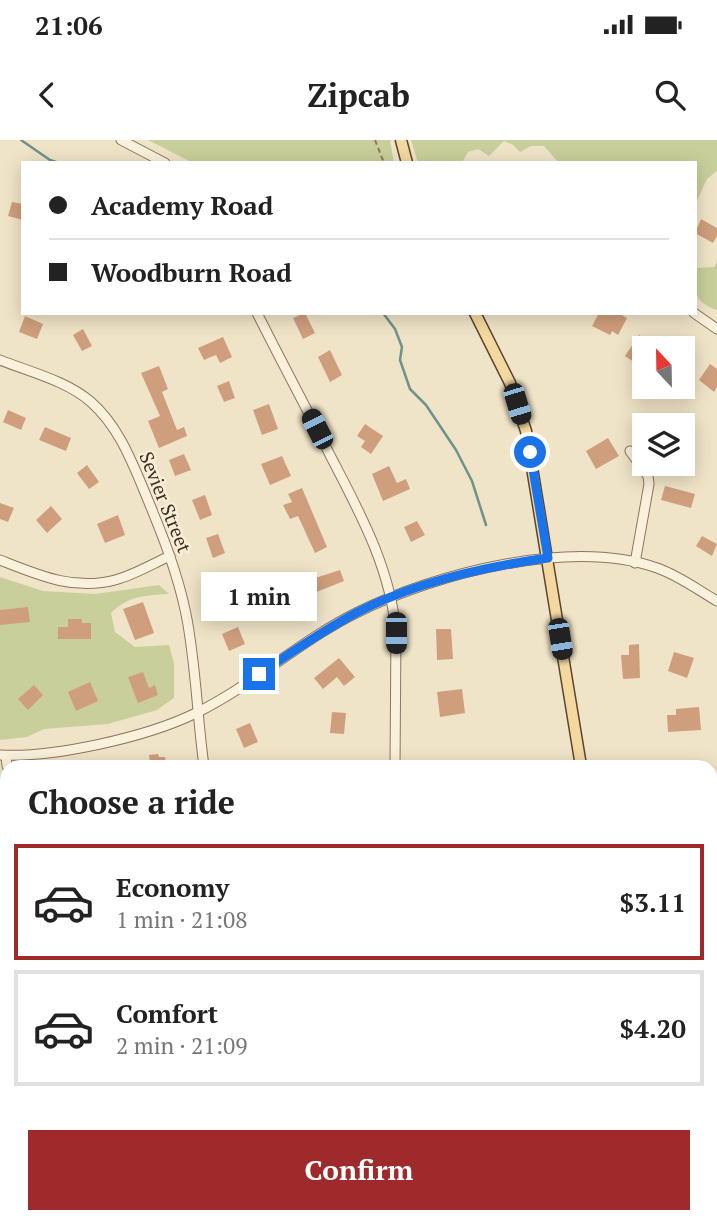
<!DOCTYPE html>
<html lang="en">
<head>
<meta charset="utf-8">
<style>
	:root { --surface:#fff; --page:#f6f6f6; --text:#222; --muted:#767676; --line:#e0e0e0; --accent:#9e2a2b }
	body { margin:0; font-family:"PT Serif",serif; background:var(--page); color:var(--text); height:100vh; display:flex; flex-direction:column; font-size:26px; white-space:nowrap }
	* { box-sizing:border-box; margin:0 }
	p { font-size:23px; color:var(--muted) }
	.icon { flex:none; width:38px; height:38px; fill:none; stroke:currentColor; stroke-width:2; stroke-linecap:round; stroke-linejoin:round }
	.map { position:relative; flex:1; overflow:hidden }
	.panel { position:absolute; left:0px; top:620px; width:718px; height:464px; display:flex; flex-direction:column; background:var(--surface); border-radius:21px 21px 0 0; box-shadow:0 4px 18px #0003 }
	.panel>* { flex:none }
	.guide { position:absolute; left:21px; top:21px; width:676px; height:154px; border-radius:0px; box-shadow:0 4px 18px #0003; display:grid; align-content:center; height:154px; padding:0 28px; background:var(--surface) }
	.needle { width:46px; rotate:338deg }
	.tools { position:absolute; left:632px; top:196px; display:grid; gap:14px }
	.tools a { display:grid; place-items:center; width:63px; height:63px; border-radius:0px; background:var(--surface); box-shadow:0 4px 18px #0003; font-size:35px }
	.end { position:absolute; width:32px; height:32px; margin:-16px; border:9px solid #1a73e8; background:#fff; box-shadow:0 0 0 4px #fff }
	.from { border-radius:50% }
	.bubble { position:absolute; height:49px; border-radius:0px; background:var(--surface); box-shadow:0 4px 18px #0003; font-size:23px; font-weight:700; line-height:49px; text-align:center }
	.car { position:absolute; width:21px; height:42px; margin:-21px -10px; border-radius:9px; box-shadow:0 0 5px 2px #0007; background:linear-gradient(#222 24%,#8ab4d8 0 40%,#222 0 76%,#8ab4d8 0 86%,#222 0) }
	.guide b { display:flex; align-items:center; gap:24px; height:66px; font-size:26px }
	.guide b+b { border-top:2px solid var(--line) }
	.guide i { width:18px; height:18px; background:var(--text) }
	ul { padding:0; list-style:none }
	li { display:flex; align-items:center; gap:21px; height:116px; margin:0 14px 10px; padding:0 14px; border:4px solid var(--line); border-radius:0px }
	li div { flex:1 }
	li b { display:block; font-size:26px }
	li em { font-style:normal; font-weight:700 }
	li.current { border-color:var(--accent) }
	li>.icon { width:63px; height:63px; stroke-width:1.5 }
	h2 { padding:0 28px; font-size:32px; line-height:84px }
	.primary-button { display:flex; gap:14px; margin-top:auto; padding:14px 28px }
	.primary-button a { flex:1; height:80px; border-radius:0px; background:var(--accent); color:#fff; font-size:28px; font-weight:700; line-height:80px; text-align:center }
	.status { display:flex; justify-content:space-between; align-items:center; height:49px; padding:0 35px; background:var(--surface); direction:ltr }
	.status svg { height:19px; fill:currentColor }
	header { display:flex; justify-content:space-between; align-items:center; height:91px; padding:0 28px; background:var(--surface); font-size:32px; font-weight:700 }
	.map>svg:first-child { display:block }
	.green { fill:#c9cf9b }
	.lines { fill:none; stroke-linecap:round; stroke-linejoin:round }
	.stream { stroke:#6f938a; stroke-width:2.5 }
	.building { fill:#cf9f7d }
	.minor-casing { stroke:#8d765c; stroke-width:11 }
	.major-casing { stroke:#5b4430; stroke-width:13 }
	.path { stroke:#8d765c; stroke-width:2; stroke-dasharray:5 3.5; stroke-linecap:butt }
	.minor { stroke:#faf1dc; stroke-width:9 }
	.major { stroke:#f3d9a0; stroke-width:10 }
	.route { stroke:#1a73e8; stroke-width:9 }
	.labels { text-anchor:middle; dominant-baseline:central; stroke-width:5; stroke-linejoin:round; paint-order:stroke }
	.street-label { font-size:19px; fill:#3d2e20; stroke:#f7eed8 }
</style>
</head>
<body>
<div class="status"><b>21:06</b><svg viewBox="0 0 49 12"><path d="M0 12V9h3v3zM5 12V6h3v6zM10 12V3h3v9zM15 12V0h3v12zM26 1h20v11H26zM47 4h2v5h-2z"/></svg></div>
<header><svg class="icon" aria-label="back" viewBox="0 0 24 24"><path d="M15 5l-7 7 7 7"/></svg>Zipcab<svg class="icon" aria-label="search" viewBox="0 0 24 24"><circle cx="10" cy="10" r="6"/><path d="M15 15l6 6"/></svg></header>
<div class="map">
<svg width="717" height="1083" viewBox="0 0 717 1083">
	<rect width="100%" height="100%" fill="#f0e4c8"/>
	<g class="green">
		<path d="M148 0H390L394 23H193Z"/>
		<path d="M411 0H717V31L707 39 695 65V23H559L544 6H531L520 12 513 5 504 1 489 16 478 9 468 12 462 23H418Z"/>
		<path d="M717 122V170C693 162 695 150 695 128L714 127Z"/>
		<path d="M0 437 43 451 95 454 159 445 169 454C146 455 128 456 111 473L115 492 135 507 169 505 174 523V558L157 570 108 584 44 589 27 597 0 600Z"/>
	</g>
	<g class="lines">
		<g class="stream">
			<path d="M21 0 50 20 59 23"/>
			<path d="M383 173 395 189 402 207 400 220 410 249 426 265 456 310 472 341 486 385"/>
		</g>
	</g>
	<g class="building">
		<path d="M12 62 23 64V80L8 76Z"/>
		<path d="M701 79 717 88V96L713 103 695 93Z"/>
		<path d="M305 173 315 193 303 199 293 178Z"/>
		<path d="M599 173H618L627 178 618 195 612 191 610 195 592 186Z"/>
		<path d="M25 176 43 184 37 199 19 192Z"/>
		<path d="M83 189 92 206 82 211 73 195Z"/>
		<path d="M639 195 659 208H644V219L640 226 625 216Z"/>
		<path d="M223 197 232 217 220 223 216 215 204 220 198 208Z"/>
		<path d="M330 210 342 235 330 242 318 217Z"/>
		<path d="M710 224 717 229V247L714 252 699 240Z"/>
		<path d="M159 226 168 249 162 252 177 290 184 287 187 296 159 308 148 281 160 276 141 233Z"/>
		<path d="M229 241 235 258 224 262 217 246Z"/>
		<path d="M269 264 278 289 262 295 253 270Z"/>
		<path d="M8 270 26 278 21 290 3 282Z"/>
		<path d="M365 284 383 296 371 314 361 307 365 301 357 296Z"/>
		<path d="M45 287 71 298 66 311 39 300Z"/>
		<path d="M608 298 619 316 596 329 586 311Z"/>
		<path d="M184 314 191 330 175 336 169 320Z"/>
		<path d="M282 316 291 336 270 345 261 324Z"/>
		<path d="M87 325 99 342 89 349 77 333Z"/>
		<path d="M389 326 397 343 406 339 410 349 383 361 372 334Z"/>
		<path d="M665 346 695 354 691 368 661 360Z"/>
		<path d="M302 348 327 407 315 413 298 376 290 379 283 365 292 362 288 354Z"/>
		<path d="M205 355 212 375 200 380 192 360Z"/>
		<path d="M0 363 14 368 8 382 0 379Z"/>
		<path d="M51 366 62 379 47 393 36 380Z"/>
		<path d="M118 375 125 395 105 403 97 384Z"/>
		<path d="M417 381 425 395 411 402 404 387Z"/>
		<path d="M218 394 225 413 213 418 206 398Z"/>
		<path d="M702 396 717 404 712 416 696 406Z"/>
		<path d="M340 430 344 441 314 453 309 440Z"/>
		<path d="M228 434 238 459 224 465 214 440Z"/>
		<path d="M143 462 154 493 135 500 123 469Z"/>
		<path d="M28 467 30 482 0 485V470Z"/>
		<path d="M68 479H82V483H91V499H58V487H68Z"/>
		<path d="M238 487 245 504 229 511 222 494Z"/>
		<path d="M436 489H451L453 519 437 520Z"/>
		<path d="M639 504 640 538 623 539 621 515H629V505Z"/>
		<path d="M674 512 694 518 687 538 668 531Z"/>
		<path d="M339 518 355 537 344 546 337 537 323 549 314 538Z"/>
		<path d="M143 532 149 548 155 545 158 555 138 563 128 537Z"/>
		<path d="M90 542 98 561 76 571 68 552Z"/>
		<path d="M34 545 43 555 28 570 18 559Z"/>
		<path d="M462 549 465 573 440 577 437 552Z"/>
		<path d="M699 567 701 590 668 592 667 575H676V569Z"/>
		<path d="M332 572 346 573 344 594 330 593Z"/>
		<path d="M250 583 258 602 244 608 236 589Z"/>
		<path d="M158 614 159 617H165L166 626H150L149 615Z"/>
	</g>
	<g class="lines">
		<defs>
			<g id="minor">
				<path d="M121 0 165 23"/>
				<path d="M257 173C281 221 307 269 331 317 360 373 391 429 396 493L395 626"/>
				<path d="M694 173 717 189"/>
				<path d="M0 220C30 232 67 241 91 262 117 285 130 317 143 348 160 389 177 430 186 474 196 524 197 576 204 626"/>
				<path d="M630 311 648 336 649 344 635 423"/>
				<path d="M0 420C38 435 74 451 115 440 134 435 152 424 170 416"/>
				<path d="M0 615C54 618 147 597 196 573 253 545 301 500 358 472 436 433 572 398 657 428 678 435 698 450 717 461"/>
				<path d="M6 616 7 626"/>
				<path d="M710 1069H717"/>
				<path d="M387 1076 388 1083"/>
				<path d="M531 1076 533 1083"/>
				<path d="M0 1079 162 1076"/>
			</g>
			<g id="major">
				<path d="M401 0 407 23"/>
				<path d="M475 173 510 243 526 291 581 626"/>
				<path d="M710 1015 717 1033"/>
			</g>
		</defs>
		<use href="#minor" class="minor-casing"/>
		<use href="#major" class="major-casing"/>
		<path class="path" d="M375 0 384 23"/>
		<use href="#minor" class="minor"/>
		<use href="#major" class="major"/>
	</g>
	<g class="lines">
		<path class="route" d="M259 534C291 513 322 491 356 473 415 442 482 427 548 418L530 312"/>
	</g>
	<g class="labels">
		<g class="street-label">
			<text transform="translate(166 362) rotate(68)">Sevier Street</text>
		</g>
	</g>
</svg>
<div class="tools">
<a><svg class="needle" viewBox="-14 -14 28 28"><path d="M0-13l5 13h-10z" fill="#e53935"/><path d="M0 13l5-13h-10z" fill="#767676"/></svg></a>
<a><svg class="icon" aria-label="layers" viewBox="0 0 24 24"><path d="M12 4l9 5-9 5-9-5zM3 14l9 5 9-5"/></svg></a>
</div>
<i class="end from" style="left:530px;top:312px"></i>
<i class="end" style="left:259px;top:534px"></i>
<div class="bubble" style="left:201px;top:432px;width:116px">1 min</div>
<i class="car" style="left:517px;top:264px;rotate:163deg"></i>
<i class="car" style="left:317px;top:289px;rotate:333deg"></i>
<i class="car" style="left:396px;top:493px;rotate:180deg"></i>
<i class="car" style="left:560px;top:499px;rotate:171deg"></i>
<div class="guide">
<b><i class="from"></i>Academy Road</b>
<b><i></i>Woodburn Road</b>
</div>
<section class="panel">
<h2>Choose a ride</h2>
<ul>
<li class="current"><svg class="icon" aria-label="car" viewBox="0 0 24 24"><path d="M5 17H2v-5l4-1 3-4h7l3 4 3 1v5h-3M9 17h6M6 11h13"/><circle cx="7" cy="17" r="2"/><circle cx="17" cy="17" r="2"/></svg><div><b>Economy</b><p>1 min · 21:08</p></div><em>$3.11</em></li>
<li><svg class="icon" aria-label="car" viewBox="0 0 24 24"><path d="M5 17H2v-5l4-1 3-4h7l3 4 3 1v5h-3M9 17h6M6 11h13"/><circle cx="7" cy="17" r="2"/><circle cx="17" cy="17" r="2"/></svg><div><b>Comfort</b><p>2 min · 21:09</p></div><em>$4.20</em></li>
</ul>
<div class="primary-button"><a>Confirm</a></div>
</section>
</div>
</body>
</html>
